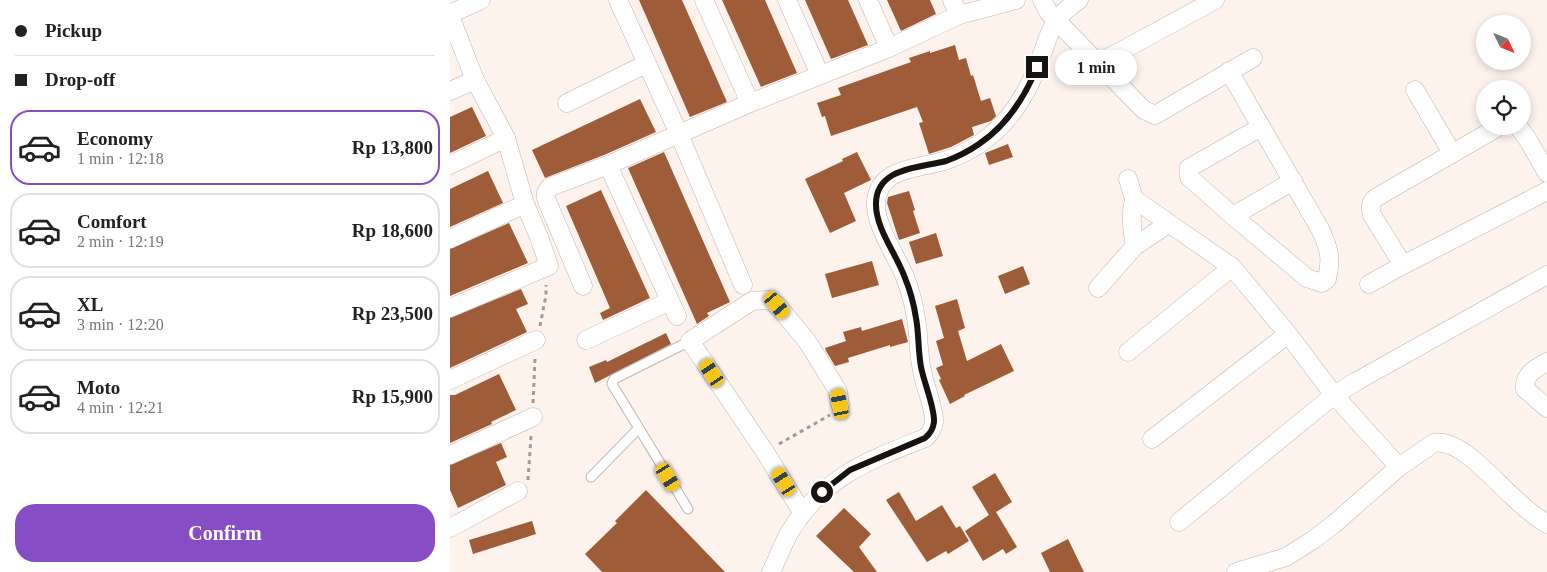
<!DOCTYPE html>
<html lang="en">
<head>
<meta charset="utf-8">
<style>
	:root { --surface:#fff; --page:#f2f2f2; --text:#222; --muted:#767676; --line:#e0e0e0; --accent:#864dc4 }
	body { margin:0; font-family:Georgia,serif; background:var(--page); color:var(--text); height:100vh; display:flex; flex-direction:column; font-size:19px; white-space:nowrap }
	* { box-sizing:border-box; margin:0 }
	p { font-size:16px; color:var(--muted) }
	.icon { flex:none; width:28px; height:28px; fill:none; stroke:currentColor; stroke-width:2; stroke-linecap:round; stroke-linejoin:round }
	.map { position:relative; flex:1; overflow:hidden }
	.panel { display:flex; flex-direction:column; background:var(--surface); width:450px }
	.panel>* { flex:none }
	.guide { display:grid; align-content:center; height:110px; padding:0 15px; background:var(--surface) }
	.needle { width:32px; rotate:133deg }
	.controls { position:absolute; left:1026px; top:15px; display:grid; gap:10px }
	.controls a { display:grid; place-items:center; width:55px; height:55px; border-radius:50%; background:var(--surface); box-shadow:0 2px 8px #0003; font-size:25px }
	.end { position:absolute; width:22px; height:22px; margin:-11px; border:6px solid #161311; background:#fff; box-shadow:0 0 0 2px #fff }
	.from { border-radius:50% }
	.bubble { position:absolute; height:35px; border-radius:18px; background:var(--surface); box-shadow:0 2px 8px #0003; font-size:16px; font-weight:600; line-height:35px; text-align:center }
	.car { position:absolute; width:15px; height:30px; margin:-15px -8px; border-radius:6px; box-shadow:0 0 4px 1px #0007; background:linear-gradient(#f5c518 24%,#345 0 40%,#f5c518 0 76%,#345 0 86%,#f5c518 0) }
	.guide b { display:flex; align-items:center; gap:18px; height:48px; font-size:19px }
	.guide b+b { border-top:1px solid var(--line) }
	.guide i { width:12px; height:12px; background:var(--text) }
	ul { padding:0; list-style:none }
	li { display:flex; align-items:center; gap:15px; height:75px; margin:0 10px 8px; padding:0 5px; border:2px solid var(--line); border-radius:20px }
	li div { flex:1 }
	li b { display:block; font-size:19px }
	li em { font-style:normal; font-weight:600 }
	li.selected { border-color:var(--accent) }
	li>.icon { width:45px; height:45px; stroke-width:1.5 }
	.button { display:flex; gap:10px; margin-top:auto; padding:10px 15px }
	.button a { flex:1; height:58px; border-radius:20px; background:var(--accent); color:#fff; font-size:20px; font-weight:600; line-height:58px; text-align:center }
	main { display:flex; flex:1; min-height:0 }
	.map>svg:first-child { display:block }
	.building { fill:#9e5c38 }
	.lines { fill:none; stroke-linecap:round; stroke-linejoin:round }
	.service-casing { stroke:#bfb5b0; stroke-width:11 }
	.minor-casing { stroke:#bfb5b0; stroke-width:19 }
	.path { stroke:#a29a96; stroke-width:3; stroke-dasharray:4 4; stroke-linecap:butt }
	.service { stroke:#fff; stroke-width:9 }
	.minor { stroke:#fff; stroke-width:18 }
	.route { stroke:#161311; stroke-width:6 }
</style>
</head>
<body>
<main>
<section class="panel">
<div class="guide">
<b><i class="from"></i>Pickup</b>
<b><i></i>Drop-off</b>
</div>
<ul>
<li class="selected"><svg class="icon" aria-label="car" viewBox="0 0 24 24"><path d="M5 17H2v-5l4-1 3-4h7l3 4 3 1v5h-3M9 17h6M6 11h13"/><circle cx="7" cy="17" r="2"/><circle cx="17" cy="17" r="2"/></svg><div><b>Economy</b><p>1 min · 12:18</p></div><em>Rp 13,800</em></li>
<li><svg class="icon" aria-label="car" viewBox="0 0 24 24"><path d="M5 17H2v-5l4-1 3-4h7l3 4 3 1v5h-3M9 17h6M6 11h13"/><circle cx="7" cy="17" r="2"/><circle cx="17" cy="17" r="2"/></svg><div><b>Comfort</b><p>2 min · 12:19</p></div><em>Rp 18,600</em></li>
<li><svg class="icon" aria-label="car" viewBox="0 0 24 24"><path d="M5 17H2v-5l4-1 3-4h7l3 4 3 1v5h-3M9 17h6M6 11h13"/><circle cx="7" cy="17" r="2"/><circle cx="17" cy="17" r="2"/></svg><div><b>XL</b><p>3 min · 12:20</p></div><em>Rp 23,500</em></li>
<li><svg class="icon" aria-label="car" viewBox="0 0 24 24"><path d="M5 17H2v-5l4-1 3-4h7l3 4 3 1v5h-3M9 17h6M6 11h13"/><circle cx="7" cy="17" r="2"/><circle cx="17" cy="17" r="2"/></svg><div><b>Moto</b><p>4 min · 12:21</p></div><em>Rp 15,900</em></li>
</ul>
<div class="button"><a>Confirm</a></div>
</section>
<div class="map">
<svg width="1097" height="572" viewBox="0 0 1097 572">
	<rect width="100%" height="100%" fill="#fdf2ec"/>
	<g class="building">
		<path d="M189 0H232L277 102 240 117Z"/>
		<path d="M272 0H315L347 73 311 87Z"/>
		<path d="M355 0H398L418 45 381 59Z"/>
		<path d="M437 0H480L486 14 451 31Z"/>
		<path d="M505 45 509 60 516 58 521 76 523 75 531 101 540 98 546 116 541 121 522 127 524 135 501 147 479 154 469 123 473 122 467 107 381 136 375 116 372 117 367 103 391 95 388 88 461 62 459 58 480 51V53Z"/>
		<path d="M190 99 206 132 154 155 95 178 82 150Z"/>
		<path d="M22 107 36 136 0 153V117Z"/>
		<path d="M558 144 563 157 539 165 535 153Z"/>
		<path d="M214 152 280 302 257 313 259 316 247 324 178 168Z"/>
		<path d="M407 152 421 180 394 193 406 221 380 233 355 179 393 161 392 159Z"/>
		<path d="M38 171 53 203 0 227V189Z"/>
		<path d="M151 190 200 298 153 320 150 313 160 308 116 206Z"/>
		<path d="M459 191 465 210 463 211 470 233 449 240 437 203 438 197Z"/>
		<path d="M59 223 78 263 0 296V249Z"/>
		<path d="M486 233 493 256 466 264 459 242Z"/>
		<path d="M422 261 429 285 382 298 375 274Z"/>
		<path d="M573 266 580 284 555 294 548 276Z"/>
		<path d="M71 289 78 304 66 309 77 332 0 368V318Z"/>
		<path d="M507 299 515 328 508 331 517 361 551 344 564 371 514 395 515 396 500 404 489 380 491 379 486 368 493 365 486 341 494 338 485 306Z"/>
		<path d="M452 319 458 342 440 347V345L398 358 399 362 385 366 376 351 375 348 396 341 393 332 411 327 412 331Z"/>
		<path d="M216 333 221 344 145 383 139 367 156 360 157 362Z"/>
		<path d="M49 374 66 410 41 422 42 424 0 443V395H5Z"/>
		<path d="M51 443 57 457 46 462 56 485 8 508 0 490V465Z"/>
		<path d="M545 473 562 502 546 512 567 547 556 554 553 549 533 561 515 531 539 515 522 487Z"/>
		<path d="M196 490 275 572H152L135 554 167 523 165 521Z"/>
		<path d="M449 492 466 521 492 505 506 528 510 526 519 541 498 554 496 551 477 562 436 500Z"/>
		<path d="M394 508 421 534 409 547 427 572H404L366 536Z"/>
		<path d="M82 521 86 534 23 554 19 540Z"/>
		<path d="M618 539 634 572H600L591 553Z"/>
	</g>
	<g class="lines">
		<defs>
			<g id="service">
				<path d="M141 477 188 429"/>
				<path d="M238 509 162 384 164 379 240 341"/>
			</g>
			<g id="minor">
				<path d="M168 0 229 134 293 285"/>
				<path d="M254 0 300 103"/>
				<path d="M337 0 370 75"/>
				<path d="M418 0 439 48"/>
				<path d="M502 0 509 15 566 0"/>
				<path d="M592 0 599 13 694 110 705 115 803 58"/>
				<path d="M0 14 31 0"/>
				<path d="M0 16 25 80 56 138 75 204 89 237 99 266 0 308"/>
				<path d="M649 63 765 0"/>
				<path d="M779 71 870 229C879 248 882 258 877 279L872 283 857 278 783 216"/>
				<path d="M965 90 1002 153"/>
				<path d="M0 91 25 80"/>
				<path d="M117 103 196 64"/>
				<path d="M1050 126 927 197C920 202 920 207 922 215L953 265 1097 191"/>
				<path d="M1068 126 1078 140 1097 173"/>
				<path d="M811 127 739 168V177L783 216 843 181"/>
				<path d="M0 165 56 138"/>
				<path d="M158 165 227 316"/>
				<path d="M678 179 684 199 782 267 838 334 884 395 729 522"/>
				<path d="M684 199C680 215 682 230 685 246"/>
				<path d="M0 239 75 204"/>
				<path d="M919 284 953 265"/>
				<path d="M133 286 97 201C95 195 95 192 100 187L158 165 300 103 439 48 509 15"/>
				<path d="M648 288 685 246 718 224"/>
				<path d="M136 340 220 301"/>
				<path d="M678 352 782 267"/>
				<path d="M1097 362C1086 368 1073 375 1075 389L1097 408"/>
				<path d="M0 380 86 340"/>
				<path d="M702 439 838 334"/>
				<path d="M0 455 83 417"/>
				<path d="M949 467 884 395 907 381 1097 275"/>
				<path d="M352 512 315 452 240 341 302 301 318 300 327 305 357 341 388 391 390 404"/>
				<path d="M0 528 68 491"/>
				<path d="M321 572C328 558 333 543 341 530 374 476 420 460 475 438 481 433 483 429 484 422 485 409 474 385 472 370 468 353 469 335 466 318 464 305 460 290 455 277 447 257 425 225 426 204 427 166 471 169 497 160 511 155 525 148 536 139 557 123 571 103 582 79 599 45 594 23 629 0"/>
				<path d="M786 572 836 557 863 540 884 524 949 467 984 443C1009 438 1043 479 1061 495 1072 506 1084 516 1097 524"/>
			</g>
		</defs>
		<use href="#service" class="service-casing"/>
		<use href="#minor" class="minor-casing"/>
		<g class="path">
			<path d="M90 326 96 295V285"/>
			<path d="M83 403 85 359"/>
			<path d="M329 444 380 415"/>
			<path d="M78 480 81 436"/>
		</g>
		<use href="#service" class="service"/>
		<use href="#minor" class="minor"/>
	</g>
	<g class="lines">
		<path class="route" d="M372 492 400 470 475 438C481 433 483 429 484 422 485 408 474 383 471 367 468 351 469 334 466 318 464 305 460 290 455 278 447 255 426 229 426 205 425 167 470 168 496 161 507 157 519 151 529 144 557 125 575 97 587 67"/>
	</g>
</svg>
<div class="controls">
<a><svg class="needle" viewBox="-14 -14 28 28"><path d="M0-13l5 13h-10z" fill="#e53935"/><path d="M0 13l5-13h-10z" fill="#767676"/></svg></a>
<a><svg class="icon" aria-label="locate" viewBox="0 0 24 24"><circle cx="12" cy="12" r="6"/><path d="M12 2v4M12 18v4M2 12h4M18 12h4"/></svg></a>
</div>
<i class="end from" style="left:372px;top:492px"></i>
<i class="end" style="left:587px;top:67px"></i>
<div class="bubble" style="left:605px;top:50px;width:82px">1 min</div>
<i class="car" style="left:327px;top:305px;rotate:140deg"></i>
<i class="car" style="left:262px;top:373px;rotate:326deg"></i>
<i class="car" style="left:390px;top:404px;rotate:349deg"></i>
<i class="car" style="left:218px;top:477px;rotate:148deg"></i>
<i class="car" style="left:334px;top:482px;rotate:328deg"></i>
</div>
</main>
</body>
</html>
